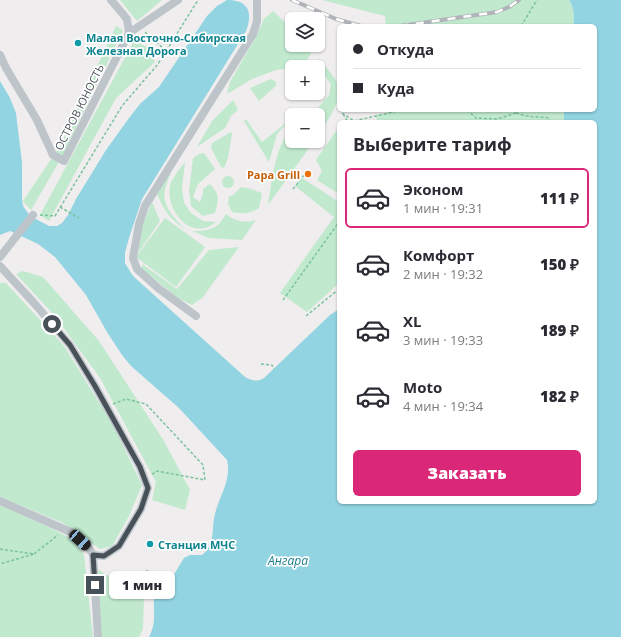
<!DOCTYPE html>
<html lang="ru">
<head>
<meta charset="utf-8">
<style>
	:root { --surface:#fff; --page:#f7f7f7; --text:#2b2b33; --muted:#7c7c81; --line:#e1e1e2; --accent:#db2777 }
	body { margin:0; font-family:"Open Sans",sans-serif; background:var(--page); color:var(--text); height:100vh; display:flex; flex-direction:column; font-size:15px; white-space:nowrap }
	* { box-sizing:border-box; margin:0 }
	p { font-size:13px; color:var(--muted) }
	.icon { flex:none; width:22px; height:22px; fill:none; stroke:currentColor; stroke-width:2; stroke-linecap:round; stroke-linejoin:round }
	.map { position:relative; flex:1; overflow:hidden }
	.drawer { position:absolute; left:337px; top:120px; width:260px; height:384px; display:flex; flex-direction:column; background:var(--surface); border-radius:6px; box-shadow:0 1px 3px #0004 }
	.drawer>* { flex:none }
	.top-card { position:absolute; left:337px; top:24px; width:260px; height:88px; border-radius:6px; box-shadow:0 1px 3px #0004; display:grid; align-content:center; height:88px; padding:0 16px; background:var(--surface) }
	.fabs { position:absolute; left:285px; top:12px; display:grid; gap:8px }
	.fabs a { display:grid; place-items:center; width:40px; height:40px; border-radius:6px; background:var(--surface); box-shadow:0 1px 3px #0004; font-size:20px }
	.end { position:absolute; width:18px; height:18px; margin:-9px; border:5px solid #485158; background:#fff; box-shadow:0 0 0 2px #fff }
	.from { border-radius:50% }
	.bubble { position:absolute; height:28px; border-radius:6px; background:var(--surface); box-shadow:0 1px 3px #0004; font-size:13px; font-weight:800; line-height:28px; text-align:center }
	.car { position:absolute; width:12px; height:24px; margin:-12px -6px; border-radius:5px; box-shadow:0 0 3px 1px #0007; background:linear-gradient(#222 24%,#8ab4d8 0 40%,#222 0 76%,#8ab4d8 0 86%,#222 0) }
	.top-card b { display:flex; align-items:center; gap:14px; height:38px; font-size:15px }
	.top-card b+b { border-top:1px solid var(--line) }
	.top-card i { width:10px; height:10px; background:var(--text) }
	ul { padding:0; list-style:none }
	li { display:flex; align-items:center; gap:12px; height:60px; margin:0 8px 6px; padding:0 8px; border:2px solid transparent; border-radius:6px }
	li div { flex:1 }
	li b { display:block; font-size:15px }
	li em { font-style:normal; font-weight:800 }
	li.active { border-color:var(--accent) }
	li>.icon { width:36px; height:36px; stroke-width:1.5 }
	h2 { padding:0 16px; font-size:18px; line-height:48px }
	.button { display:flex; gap:8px; margin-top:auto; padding:8px 16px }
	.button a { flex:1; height:46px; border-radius:6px; background:var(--accent); color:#fff; font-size:16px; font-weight:800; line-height:46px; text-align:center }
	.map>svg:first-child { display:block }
	.green { fill:#c0e9ce }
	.water { fill:#92d4e1 }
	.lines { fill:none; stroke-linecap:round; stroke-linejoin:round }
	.path { stroke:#7cc39d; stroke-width:1.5; stroke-dasharray:3 2; stroke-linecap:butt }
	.minor { stroke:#bdc5cb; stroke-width:8 }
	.rail-casing { stroke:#b0b3b7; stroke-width:4 }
	.rail { stroke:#fff; stroke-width:2.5; stroke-dasharray:8; stroke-linecap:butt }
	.route { stroke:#485158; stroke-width:5 }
	.culture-dot { fill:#0f9aa8; stroke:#fff; stroke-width:1.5 }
	.food-dot { fill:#e8710a; stroke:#fff; stroke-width:1.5 }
	.labels { text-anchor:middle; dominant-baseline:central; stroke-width:3.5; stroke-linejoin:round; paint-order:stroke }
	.culture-label { font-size:11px; font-weight:bold; fill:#0d838f; stroke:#fff; text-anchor:start }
	.street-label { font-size:11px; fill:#485158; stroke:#fff }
	.food-label { font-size:11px; font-weight:bold; fill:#c56008; stroke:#fff; text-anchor:end }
	.water-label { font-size:12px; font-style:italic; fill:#1b7d90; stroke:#fff }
</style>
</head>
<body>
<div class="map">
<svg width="621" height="637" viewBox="0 0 621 637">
	<rect width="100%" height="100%" fill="#f0edee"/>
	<g class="green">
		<path d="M120 0H162L137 21Z"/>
		<path d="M322 0H569C574 8 575 16 573 26H386L385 16Z"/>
		<path d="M273 11 292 29V45H307L311 54 304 64 299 67 276 70 252 79 227 94 230 82 254 40 264 19Z"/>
		<path d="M116 26 123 30 63 155 31 210 23 201 60 146Z"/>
		<path d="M134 41 147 47 155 62 116 98 49 221 40 215Z"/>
		<path d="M320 59C325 67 334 76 338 84 344 98 326 124 318 135V115H312L329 95 331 85 316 61Z"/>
		<path d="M271 79 276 82V86L259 101 250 88Z"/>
		<path d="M233 100 238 110 231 116 225 128 197 147 212 121Z"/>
		<path d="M401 110H564V122H377L376 115Z"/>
		<path d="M246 119 262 142 291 119 277 134 269 162 244 121Z"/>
		<path d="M339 127V194L317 180 322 171 316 160Z"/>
		<path d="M292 128V141H314L268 205C272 182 275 145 292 128Z"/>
		<path d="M231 132 232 134 228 158 224 168 221 167 211 148 212 143Z"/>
		<path d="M204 153 215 169 198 184 193 197 200 202 203 194V189L210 184C220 195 219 199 215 213L203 216 191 206 189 191 193 158 199 154Z"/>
		<path d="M185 162 182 188 184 203 191 213 203 221 216 222C213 224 209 227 205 228 183 233 166 205 170 186 172 178 180 168 185 162Z"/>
		<path d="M174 165C171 173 167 181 165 189 161 206 176 220 186 230 170 219 165 212 157 194Z"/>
		<circle cx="228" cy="182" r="6"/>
		<path d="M302 178 339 202V281L338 284 307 312 280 293 334 217 295 186Z"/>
		<path d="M241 187 248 188 262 193 259 208C250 214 243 214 232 212L228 204 229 196 233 195Z"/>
		<path d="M152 202 160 221 138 253 142 226Z"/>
		<path d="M226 214C236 222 245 223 256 220L242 240 209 238 192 231C209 231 217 230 226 214Z"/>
		<path d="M165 218 205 247 176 287 136 257Z"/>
		<path d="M239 247 203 297 192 305 178 298 142 269V264L177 289 209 250Z"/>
		<path d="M23 271 43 277 99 341 164 441 190 490 185 510 152 500 156 482 100 378 55 316 16 274Z"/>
		<path d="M0 283H6L64 346 114 427 142 485 129 516 112 546 100 549 63 523 0 497Z"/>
		<path d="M0 505 49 527 74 540 84 555 93 637H0Z"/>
		<path d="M97 569 144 597 143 629 139 637H100Z"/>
	</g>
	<path class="water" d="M227 0C249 0 253 13 246 31L142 199 129 238 125 253V263L133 276 245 377C252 381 257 382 264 378L330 315 339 309V502H595V122H564V110H595V26H573C575 16 574 8 569 0H621V637H149C157 622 153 610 154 594L170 581 184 558 190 555H202C216 544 211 529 215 514 219 496 232 480 227 460L179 408 131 366 122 355 107 332 86 295 55 257 38 244 19 235 10 231 0 235V81L10 98 16 113 22 163V198L23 206 30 216 49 226H57L62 223 68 215 76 199 106 150 129 118 140 104 159 87 207 16 217 6Z"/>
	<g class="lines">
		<g class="path">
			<path d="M521 26 537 0"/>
			<path d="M145 32 166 51"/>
			<path d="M448 110H454"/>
			<path d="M467 110 476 118 497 119 516 113"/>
			<path d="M512 110C522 118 536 116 549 118L550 122"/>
			<path d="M342 113 354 121 402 110"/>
			<path d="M343 114 348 122"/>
			<path d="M293 189 305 174"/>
			<path d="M60 207 79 218"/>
			<path d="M40 215 55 216 122 106 158 64 198 0"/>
			<path d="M283 300 339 222"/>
			<path d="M306 316 339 289"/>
			<path d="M261 364 272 365 274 369"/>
			<path d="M113 404 126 399 146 404 203 465 205 480 157 471 151 475"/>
			<path d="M0 549 34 554 0 564"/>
			<path d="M34 554 58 535"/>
			<path d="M147 570 150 584"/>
		</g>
		<g class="minor">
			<path d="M129 33 178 0"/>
			<path d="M0 55 6 68 37 120 53 155 64 161 129 33 127 19 111 0"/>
			<path d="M0 257 33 215"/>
			<path d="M0 266 34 303 70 345 95 386 140 467 148 488 141 509 119 546 104 556 93 555"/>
			<path d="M196 316 158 288 137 269 133 258 139 224 145 206 253 34 257 21V0"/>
			<path d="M0 501 73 533 89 548 93 555 98 637"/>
		</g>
		<defs>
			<g id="rail">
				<path d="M292 0 336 19 361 26"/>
				<path d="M400 26 497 12 509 7 519 0"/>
			</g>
		</defs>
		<use href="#rail" class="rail-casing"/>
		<use href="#rail" class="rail"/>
	</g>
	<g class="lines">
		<path class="route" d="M52 324 70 345 95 386 140 467 148 488 141 509 119 546 104 556 93 555 95 585"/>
	</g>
	<g class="culture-dot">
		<circle cx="78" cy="43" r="4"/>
		<circle cx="150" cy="544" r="4"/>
	</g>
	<circle class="food-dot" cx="308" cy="174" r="4"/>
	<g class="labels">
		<g class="culture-label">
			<text x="86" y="37">Малая Восточно-Сибирская<tspan x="86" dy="13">Железная Дорога</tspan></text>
			<text x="158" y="544">Станция МЧС</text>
		</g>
		<g class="street-label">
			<text transform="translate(79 107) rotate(-63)">ОСТРОВ ЮНОСТЬ</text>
		</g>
		<g class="food-label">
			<text x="300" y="174">Papa Grill</text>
		</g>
		<g class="water-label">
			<text x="288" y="560">Ангара</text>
		</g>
	</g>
</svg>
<div class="fabs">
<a><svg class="icon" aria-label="layers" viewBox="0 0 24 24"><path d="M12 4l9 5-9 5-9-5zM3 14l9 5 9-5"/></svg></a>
<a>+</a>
<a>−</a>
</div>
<i class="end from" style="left:52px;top:324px"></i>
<i class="end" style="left:95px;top:585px"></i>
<div class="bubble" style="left:109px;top:571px;width:66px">1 мин</div>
<i class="car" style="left:80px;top:540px;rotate:132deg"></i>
<div class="top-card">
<b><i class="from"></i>Откуда</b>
<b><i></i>Куда</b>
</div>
<section class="drawer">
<h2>Выберите тариф</h2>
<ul>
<li class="active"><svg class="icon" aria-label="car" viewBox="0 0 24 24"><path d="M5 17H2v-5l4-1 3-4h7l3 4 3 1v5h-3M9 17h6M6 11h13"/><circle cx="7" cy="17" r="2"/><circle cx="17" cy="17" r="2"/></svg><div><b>Эконом</b><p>1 мин · 19:31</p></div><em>111 ₽</em></li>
<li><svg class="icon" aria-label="car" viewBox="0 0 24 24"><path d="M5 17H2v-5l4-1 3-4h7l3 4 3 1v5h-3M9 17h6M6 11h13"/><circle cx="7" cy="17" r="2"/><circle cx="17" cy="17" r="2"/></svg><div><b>Комфорт</b><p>2 мин · 19:32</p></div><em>150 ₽</em></li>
<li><svg class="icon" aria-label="car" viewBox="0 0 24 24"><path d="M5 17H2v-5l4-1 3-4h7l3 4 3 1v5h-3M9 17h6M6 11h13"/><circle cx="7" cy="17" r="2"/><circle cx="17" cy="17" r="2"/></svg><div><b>XL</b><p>3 мин · 19:33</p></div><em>189 ₽</em></li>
<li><svg class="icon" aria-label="car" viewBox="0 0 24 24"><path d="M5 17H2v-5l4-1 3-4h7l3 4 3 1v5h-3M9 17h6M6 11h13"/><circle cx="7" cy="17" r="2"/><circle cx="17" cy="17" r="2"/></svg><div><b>Moto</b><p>4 мин · 19:34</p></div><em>182 ₽</em></li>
</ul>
<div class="button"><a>Заказать</a></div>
</section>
</div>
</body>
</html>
